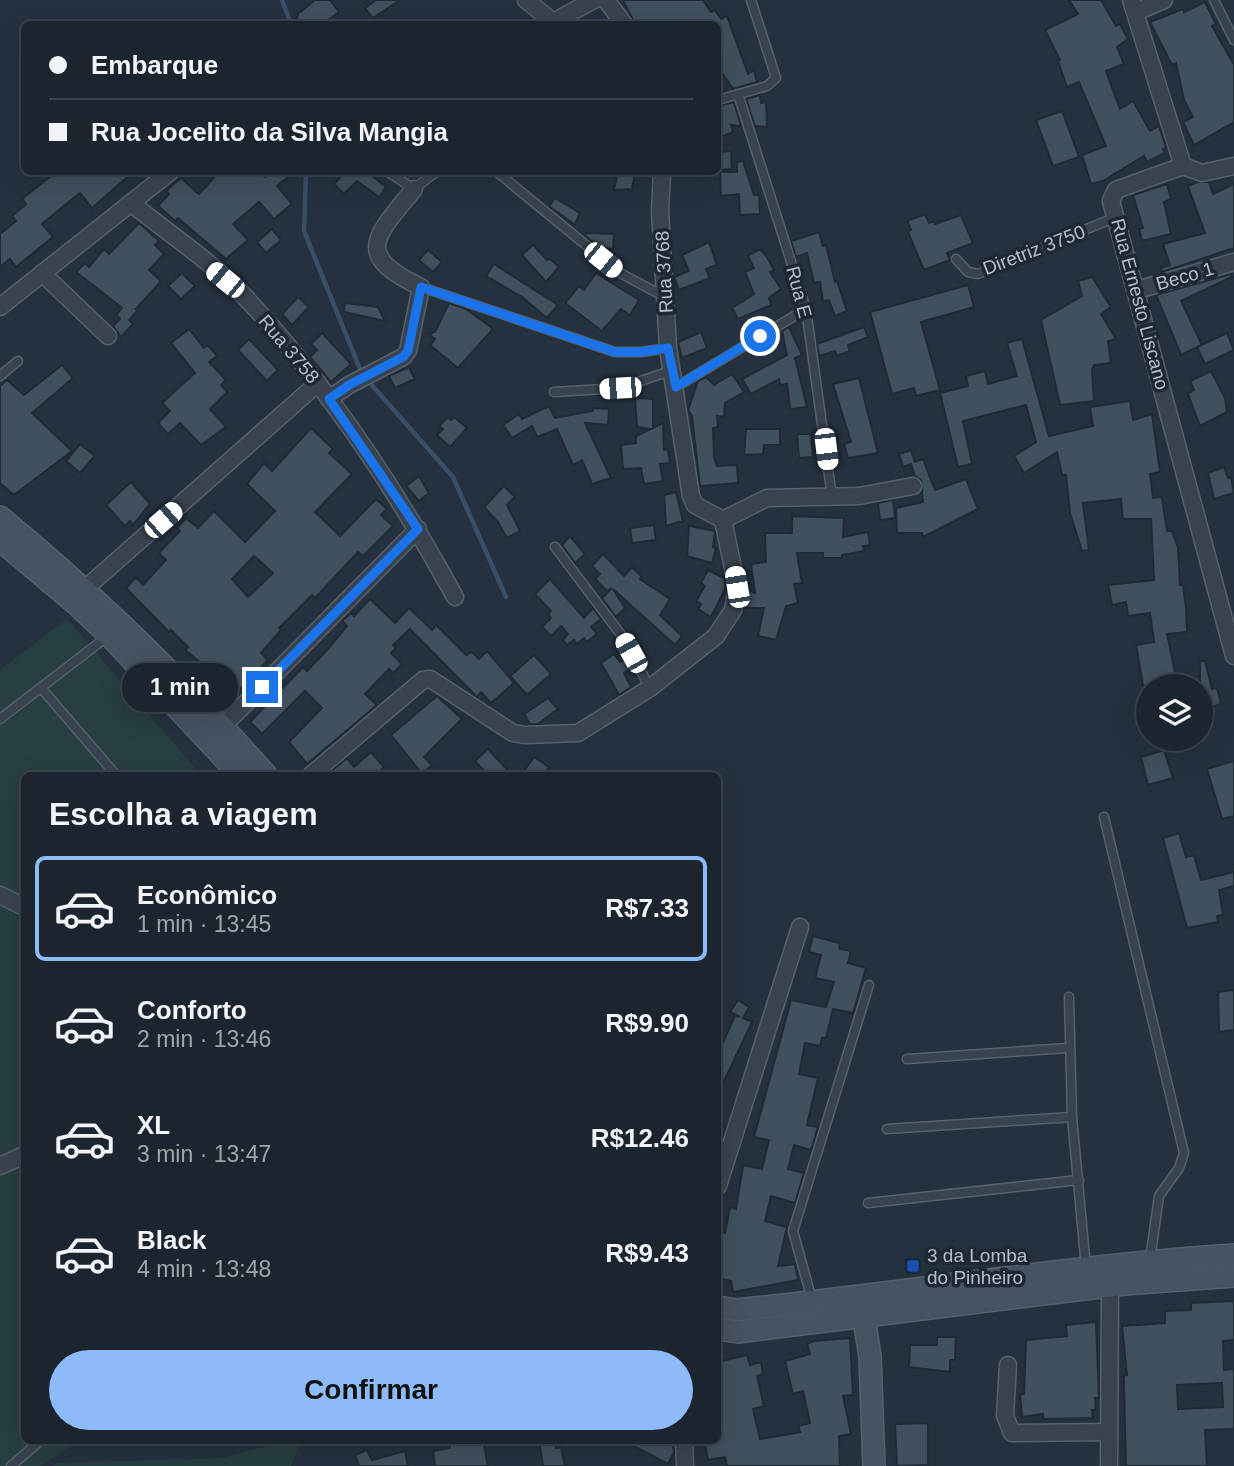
<!DOCTYPE html>
<html lang="pt">
<head>
<meta charset="utf-8">
<style>
	:root { --surface:#1c252f; --page:#29313b; --text:#f1f3f6; --muted:#a0a5aa; --line:#3a424b; --accent:#8cbbf8 }
	body { margin:0; font-family:Helvetica,sans-serif; background:var(--page); color:var(--text); height:100vh; display:flex; flex-direction:column; font-size:26px; white-space:nowrap }
	* { box-sizing:border-box; margin:0 }
	p { font-size:23px; color:var(--muted) }
	.icon { flex:none; width:38px; height:38px; fill:none; stroke:currentColor; stroke-width:2; stroke-linecap:round; stroke-linejoin:round }
	.map { position:relative; flex:1; overflow:hidden }
	.sheet { position:absolute; left:21px; top:772px; width:700px; height:672px; display:flex; flex-direction:column; background:var(--surface); border-radius:10px; box-shadow:0 7px 28px #0002,0 0 0 2px var(--line) }
	.sheet>* { flex:none }
	.top-card { position:absolute; left:21px; top:21px; width:700px; height:154px; border-radius:10px; box-shadow:0 7px 28px #0002,0 0 0 2px var(--line); display:grid; align-content:center; height:154px; padding:0 28px; background:var(--surface) }
	.tools { position:absolute; left:1136px; top:674px; display:grid; gap:14px }
	.tools a { display:grid; place-items:center; width:77px; height:77px; border-radius:50%; background:var(--surface); box-shadow:0 7px 28px #0002,0 0 0 2px var(--line); font-size:35px }
	.end { position:absolute; width:32px; height:32px; margin:-16px; border:9px solid #1a73e8; background:#fff; box-shadow:0 0 0 4px #fff }
	.from { border-radius:50% }
	.bubble { position:absolute; height:49px; border-radius:24px; background:var(--surface); box-shadow:0 7px 28px #0002,0 0 0 2px var(--line); font-size:23px; font-weight:600; line-height:49px; text-align:center }
	.car { position:absolute; width:21px; height:42px; margin:-21px -10px; border-radius:9px; box-shadow:0 0 5px 2px #0007; background:linear-gradient(#fff 24%,#345 0 40%,#fff 0 76%,#345 0 86%,#fff 0) }
	.top-card b { display:flex; align-items:center; gap:24px; height:66px; font-size:26px }
	.top-card b+b { border-top:2px solid var(--line) }
	.top-card i { width:18px; height:18px; background:var(--text) }
	ul { padding:0; list-style:none }
	li { display:flex; align-items:center; gap:21px; height:105px; margin:0 14px 10px; padding:0 14px; border:4px solid transparent; border-radius:10px }
	li div { flex:1 }
	li b { display:block; font-size:26px }
	li em { font-style:normal; font-weight:600 }
	li.current { border-color:var(--accent) }
	li>.icon { width:63px; height:63px; stroke-width:1.5 }
	h2 { padding:0 28px; font-size:32px; line-height:84px }
	.cta { display:flex; gap:14px; margin-top:auto; padding:14px 28px }
	.cta a { flex:1; height:80px; border-radius:42px; background:var(--accent); color:#111; font-size:28px; font-weight:600; line-height:80px; text-align:center }
	.map>svg:first-child { display:block }
	.green { fill:#273f40 }
	.lines { fill:none; stroke-linecap:round; stroke-linejoin:round }
	.stream { stroke:#394e67; stroke-width:4.5 }
	.building { fill:#41505e; stroke:#202a36; stroke-width:2; fill-rule:evenodd }
	.service-casing { stroke:#57616d; stroke-width:11 }
	.minor-casing { stroke:#57616d; stroke-width:19 }
	.secondary-casing { stroke:#57616d; stroke-width:24 }
	.service { stroke:#39434f; stroke-width:8 }
	.minor { stroke:#39434f; stroke-width:16 }
	.secondary { stroke:#475262; stroke-width:21 }
	.route { stroke:#1a73e8; stroke-width:9 }
	.transit-dot { fill:#1a4fb4; stroke:#1e2834; stroke-width:2.5 }
	.labels { text-anchor:middle; dominant-baseline:central; stroke-width:7; stroke-linejoin:round; paint-order:stroke }
	.street-label { font-size:19px; fill:#b5beca; stroke:#1e2834 }
	.poi-label { font-size:19px; fill:#b5beca; stroke:#1e2834; text-anchor:start }
</style>
</head>
<body>
<div class="map">
<svg width="1234" height="1466" viewBox="0 0 1234 1466">
	<rect width="100%" height="100%" fill="#25313f"/>
	<g class="green">
		<path d="M67 619 201 775H24V1440H79L40 1466H0V670Z"/>
		<path d="M288 1440H302L291 1466H53L58 1463 223 1458Z"/>
	</g>
	<g class="lines">
		<g class="stream">
			<path d="M282 0 291 24"/>
			<path d="M306 172 304 231 362 374 453 477 506 597"/>
		</g>
	</g>
	<g class="building">
		<path d="M315 0H330L339 12 323 24H296L298 14Z"/>
		<path d="M376 0H400L373 18 365 8Z"/>
		<path d="M623 0H703L711 12 715 10 721 19 727 16 748 74 754 70 757 82 733 89 723 74 718 77V24H635Z"/>
		<path d="M1069 0H1101L1116 26 1120 24 1128 39 1117 47 1124 64 1106 71 1120 109 1133 101 1150 131 1159 126 1166 147 1163 149 1165 153 1147 162 1144 156 1103 181 1091 184 1082 155 1106 146 1079 82 1067 87 1058 61 1060 60 1045 30 1078 14Z"/>
		<path d="M1205 2 1216 24 1212 26 1234 65V122L1194 145 1183 122 1193 117 1184 100 1176 63 1172 65 1150 22 1183 9 1184 12Z"/>
		<path d="M760 95 761 103 766 102 767 127 755 126 746 99Z"/>
		<path d="M734 102 741 126 731 125 733 132 721 137 718 106Z"/>
		<path d="M1062 111 1079 157 1053 166 1036 120Z"/>
		<path d="M731 151 732 169 718 170V152Z"/>
		<path d="M743 161 754 195H759L760 214 740 215 739 194 721 196 720 172H737V162Z"/>
		<path d="M56 172H133L92 208 80 193 42 224 53 237 16 267 10 259 0 267V234L16 221 12 216 26 204 22 199Z"/>
		<path d="M219 172H258L265 177 271 172H294L277 186 292 204 274 219 259 202 233 224 248 240 226 259 178 218 175 221 158 206 169 194 166 191 181 178 199 194Z"/>
		<path d="M346 172H367L386 187 379 197 357 181 344 194 334 184Z"/>
		<path d="M618 172H635L632 189 614 190Z"/>
		<path d="M1197 182H1209L1213 194 1234 184V248L1162 272 1161 268 1170 265 1163 244 1205 233 1188 186Z"/>
		<path d="M1167 184 1171 199 1164 202 1171 234 1142 241 1139 229 1143 228 1133 195Z"/>
		<path d="M555 198 580 213 575 225 549 206Z"/>
		<path d="M925 214 929 223 934 221 935 224 961 215 973 243 947 253 950 260 924 270 908 232 911 230 907 221Z"/>
		<path d="M139 223 159 241 155 245 164 254 149 270 161 281 136 309 138 310 129 320 133 324 121 337 113 326 120 319 116 315 122 308 76 272 85 263 89 267 104 249 109 254Z"/>
		<path d="M272 229 281 240 266 253 257 242Z"/>
		<path d="M819 232 823 246 826 245 835 282 837 281 847 311 835 316 829 300 823 301 820 282 814 283 807 253 796 257 791 241Z"/>
		<path d="M586 233 614 234 613 249 601 248 585 236Z"/>
		<path d="M709 242 717 265 706 269 710 278 679 290 674 277 689 271 682 255Z"/>
		<path d="M533 245 547 260 549 258 559 267 546 282 522 255Z"/>
		<path d="M760 249 767 257 774 270 770 272 781 289 769 298 771 305 738 319 732 308 754 294 745 272 754 268 748 256Z"/>
		<path d="M428 250 442 262 433 272 419 260Z"/>
		<path d="M494 264 558 305 547 318 522 297 486 276Z"/>
		<path d="M182 273 195 286 181 299 168 286Z"/>
		<path d="M596 273 639 300 630 315 621 309 602 331 565 303 579 286 584 290Z"/>
		<path d="M1231 274 1232 277 1181 301 1202 345 1181 355 1156 295Z"/>
		<path d="M1092 277 1111 307 1101 314 1116 339 1108 341 1111 363 1094 365 1092 370 1094 401 1060 405 1041 320 1082 296 1078 281Z"/>
		<path d="M968 285 974 307 921 322 940 390 916 396 914 388 892 394 870 312Z"/>
		<path d="M298 297 309 307 292 325 282 314Z"/>
		<path d="M345 303 378 307 385 321 344 312Z"/>
		<path d="M449 303 466 309 493 329 458 368 430 345 435 339 429 334 435 332Z"/>
		<path d="M789 327 802 355 795 358 807 407 790 409 787 384 780 385 779 379 751 394 742 379 787 355 782 331Z"/>
		<path d="M864 327 868 337 848 345 850 351 837 356 835 351 819 356 817 344Z"/>
		<path d="M189 329 204 348 208 345 217 356 209 362 226 380 221 385 227 392 210 409 226 427 201 445 180 423 168 434 158 423 170 411 162 403 195 373 171 343Z"/>
		<path d="M701 332 707 348 682 358 678 342Z"/>
		<path d="M322 333 351 364 331 382 310 357 317 350 311 344Z"/>
		<path d="M1227 333 1234 350 1205 364 1197 347Z"/>
		<path d="M249 339 278 370 267 381 238 350Z"/>
		<path d="M1022 339 1049 436 1093 426 1090 407 1130 401 1133 420 1152 414 1160 472 1150 474 1153 498 1162 497 1167 531H1172L1178 548 1180 585H1183L1186 608 1187 632 1167 634 1178 686H1143L1136 645 1154 642 1150 613 1128 616 1126 602 1112 605 1108 585 1154 580 1151 519H1123L1121 499 1083 503 1089 550 1082 551 1070 513 1066 475H1062L1057 452 1024 473 1014 456 1036 442 1026 405 963 421 972 464 958 467 940 393 968 386 966 376 985 371 988 384 1017 376 1007 343Z"/>
		<path d="M62 365 73 378 32 413 72 451 14 495 0 483V386L7 380 24 395Z"/>
		<path d="M409 367 415 379 395 388 389 376Z"/>
		<path d="M1211 371 1225 398 1227 412 1200 426 1188 394 1194 390 1190 381Z"/>
		<path d="M732 374 744 392 725 403 724 417 717 416 718 427 713 428 714 457 717 466 737 465 738 483 700 486 692 416 688 410 698 381 706 377 714 385Z"/>
		<path d="M859 378 878 453 848 458 844 444 851 442 833 384Z"/>
		<path d="M635 398 653 399V428L663 423 664 450 668 449 670 463 660 464 663 481 644 484 641 468 623 469 621 445 636 443V436L651 429 637 427Z"/>
		<path d="M549 406 555 418 593 411V408L609 409 608 425 585 423 611 478 592 484 582 460 573 465 557 429 537 437 532 426 512 438 503 425 519 414 522 419Z"/>
		<path d="M448 417 451 420 454 417 467 428 450 447 437 435 443 429 439 426Z"/>
		<path d="M311 428 333 449 329 453 352 474 315 512 340 536 376 499 387 509 381 515 393 526 363 556 358 552 315 598 312 595 279 628 281 630 261 653 268 660 233 697 214 674 185 650 188 647 171 630 169 632 126 588 136 577 143 585 166 560 159 553 180 531 177 528 186 518 198 528 214 511 245 542 275 511 247 484 264 463 272 471ZM254 556 273 573 248 597 232 579Z"/>
		<path d="M746 429H780V445H764L763 454 744 455Z"/>
		<path d="M797 434H811L813 457 799 458Z"/>
		<path d="M80 444 95 456 80 473 66 461Z"/>
		<path d="M911 450 915 462 923 459 935 490 966 479 978 509 923 537 922 533H897L896 508 923 502 921 480 915 476 911 464 903 467 899 454Z"/>
		<path d="M1224 467 1228 478 1231 477 1234 493 1214 499 1208 473Z"/>
		<path d="M419 476 429 493 419 501 406 486Z"/>
		<path d="M131 482 150 504 133 525 130 521 125 526 106 505Z"/>
		<path d="M504 486 515 497 507 505 520 531 507 538 498 522 484 507Z"/>
		<path d="M676 492 683 521 666 526 664 495Z"/>
		<path d="M893 500 895 518 880 520 878 503Z"/>
		<path d="M792 516 844 518 843 537 868 532 870 545 863 546 864 551 842 555V558H823V553H797L802 583 794 584 798 603 786 606 776 640 758 636 764 608H744L747 589 755 593 751 564 766 562 765 533H792Z"/>
		<path d="M654 525 656 540 632 543 630 528Z"/>
		<path d="M689 526 715 531 713 547 716 548 712 563 687 556Z"/>
		<path d="M570 536 585 554 575 563 562 545Z"/>
		<path d="M603 554 624 576 632 567 642 577 640 579 670 599 660 615 682 636 675 645 613 589 625 608 616 617 602 598 612 588 607 591 595 579 600 574 592 566Z"/>
		<path d="M708 570 724 578 726 587 711 617 698 609 701 604 696 601 705 586 701 583Z"/>
		<path d="M550 579 584 618 593 608 601 619 591 627 597 634 587 642 584 638 577 644 574 640 567 645 563 640 568 634 561 626 551 636 542 627 551 618 548 614 551 611 535 594Z"/>
		<path d="M370 599 395 623 409 608 432 630 436 625 466 655 472 652 479 659 487 651 514 683 491 703 481 692 477 697 410 629 393 645 396 648 391 653 402 664 393 673 389 669 365 694 377 705 307 764 289 742 322 708 305 691 262 734 250 722 303 667 307 671 328 649 347 626 342 621 351 613 354 616Z"/>
		<path d="M614 654 620 662 626 658 632 669 624 673 631 687 619 695 601 663Z"/>
		<path d="M534 655 551 674 527 695 510 676Z"/>
		<path d="M1200 661H1205L1212 689 1217 688 1221 704 1200 710Z"/>
		<path d="M437 696 462 719 424 757 432 765 422 774 391 735Z"/>
		<path d="M548 698 558 709 538 724H530L524 714Z"/>
		<path d="M488 749 512 775H488L475 761Z"/>
		<path d="M1164 750 1173 778 1148 785 1141 757Z"/>
		<path d="M371 752 384 767 376 775H327L347 758 354 767Z"/>
		<path d="M534 757 549 767 543 775H521Z"/>
		<path d="M1234 761V816L1222 819 1207 769Z"/>
		<path d="M1179 833 1186 857 1194 855 1201 880 1234 872V886L1219 890 1223 915 1217 916 1218 922 1187 928 1163 838Z"/>
		<path d="M813 936 839 943 840 949 851 951 848 963 866 968 853 1013 833 1009 826 1038H822L820 1046 805 1043 799 1074 818 1078 807 1125 818 1127 811 1150 794 1145 788 1169 804 1173 795 1203 771 1196 765 1221 787 1227 778 1266 795 1264 798 1280 733 1292 731 1281 718 1278V1231L725 1233 730 1207 736 1209 743 1165 762 1169 769 1140 754 1137 791 1000 826 1007 834 982 815 978 821 955 809 952Z"/>
		<path d="M1234 990V1030L1219 1032 1218 992Z"/>
		<path d="M738 1000 749 1007 743 1018 752 1022 718 1094V1043L722 1045 735 1015 740 1017 730 1012Z"/>
		<path d="M1234 1301V1340L1223 1341 1224 1370 1234 1369V1429L1205 1430 1207 1466H1126L1124 1387V1376L1127 1375 1122 1326 1165 1323V1311L1191 1310V1303ZM1222 1383 1223 1407 1178 1409 1177 1385Z"/>
		<path d="M1096 1322 1099 1398H1095L1096 1410H1092L1093 1418 1043 1419V1414L1022 1417 1020 1394H1024L1026 1340 1067 1336 1066 1325Z"/>
		<path d="M937 1337H956L955 1360H950V1372L909 1367 910 1345H937Z"/>
		<path d="M850 1338 853 1395 843 1396 851 1434 839 1436 840 1466H727L725 1457 708 1460 704 1440H718V1362L747 1355 750 1365 761 1362 763 1374 757 1376 764 1406 753 1409 760 1439 796 1433 800 1432 798 1426 810 1423 803 1391 793 1394 785 1361 810 1354 807 1344 814 1341Z"/>
		<path d="M928 1423V1465L897 1466 895 1424Z"/>
		<path d="M449 1440H483L488 1466H435L433 1451 450 1448Z"/>
		<path d="M539 1440H554L556 1448 561 1447 565 1466H543Z"/>
		<path d="M622 1440H672L674 1452 668 1464Z"/>
		<path d="M367 1450 372 1460 405 1451 408 1466H359L355 1455Z"/>
	</g>
	<g class="lines">
		<defs>
			<g id="service">
				<path d="M1214 0 1234 40"/>
				<path d="M738 94 806 309 832 497"/>
				<path d="M718 100 767 86 776 78 751 0"/>
				<path d="M388 172 414 189 436 172"/>
				<path d="M497 172 620 273 665 297"/>
				<path d="M956 259 968 272 978 274 1116 217"/>
				<path d="M421 287 615 352H641L668 348"/>
				<path d="M0 376 18 361"/>
				<path d="M676 387 806 309"/>
				<path d="M554 392 620 388 673 370"/>
				<path d="M555 547 622 636 650 688"/>
				<path d="M42 689 116 775"/>
				<path d="M0 719 108 636"/>
				<path d="M1104 817 1184 1153 1179 1168 1159 1196 1150 1260"/>
				<path d="M1069 997 1072 1117 1086 1268"/>
				<path d="M907 1059 1068 1048"/>
				<path d="M887 1129 1072 1117"/>
				<path d="M868 1203 1079 1180"/>
				<path d="M812 1300 793 1231 869 985"/>
				<path d="M11 1466 41 1440"/>
			</g>
			<g id="minor">
				<path d="M526 0 553 22 594 0"/>
				<path d="M606 0 624 24"/>
				<path d="M1131 0 1183 166 1116 190 1111 201 1234 656"/>
				<path d="M1136 12 1164 0"/>
				<path d="M1183 166 1202 173 1234 166"/>
				<path d="M662 172 660 211 668 348 691 496 695 505 723 520"/>
				<path d="M131 203C167 232 216 265 246 298 329 387 397 491 455 597"/>
				<path d="M42 273 108 336"/>
				<path d="M1137 290 1234 262"/>
				<path d="M0 307 170 172"/>
				<path d="M329 399 349 385 403 357 408 351 421 287C352 255 376 236 414 189"/>
				<path d="M86 588 318 383"/>
				<path d="M223 726 418 529"/>
				<path d="M311 775 423 680 430 679 438 684 513 733 525 735 578 733 650 688 716 636 733 610 737 587 723 520 767 498 859 496 913 486"/>
				<path d="M0 895 24 907"/>
				<path d="M0 1166 24 1155"/>
				<path d="M718 1186 800 927"/>
				<path d="M1008 1365 1005 1416 1012 1433 1109 1432"/>
				<path d="M684 1440 685 1466"/>
				<path d="M1109 1466 1110 1286"/>
			</g>
			<g id="secondary">
				<path d="M0 517C96 596 184 682 266 775"/>
				<path d="M0 540 75 603 109 635 240 775"/>
				<path d="M862 1306 870 1356 874 1466"/>
				<path d="M718 1307 737 1310C903 1293 1068 1266 1234 1255"/>
				<path d="M718 1329 738 1332 1125 1284 1234 1276"/>
			</g>
		</defs>
		<use href="#service" class="service-casing"/>
		<use href="#minor" class="minor-casing"/>
		<use href="#secondary" class="secondary-casing"/>
		<use href="#service" class="service"/>
		<use href="#minor" class="minor"/>
		<use href="#secondary" class="secondary"/>
	</g>
	<g class="lines">
		<path class="route" d="M262 687 418 529 329 399 349 385 403 357 408 351 421 287 615 352H640L668 348 676 387 760 336"/>
	</g>
	<rect class="transit-dot" x="906" y="1259" width="14" height="14" rx="3.5"/>
	<g class="labels">
		<g class="street-label">
			<text transform="translate(1034 250) rotate(-21)">Diretriz 3750</text>
			<text transform="translate(664 272) rotate(-93)">Rua 3768</text>
			<text transform="translate(1185 276) rotate(-16)">Beco 1</text>
			<text transform="translate(799 292) rotate(75)">Rua E</text>
			<text transform="translate(1140 304) rotate(75)">Rua Ernesto Liscano</text>
			<text transform="translate(289 349) rotate(50)">Rua 3758</text>
		</g>
		<g class="poi-label">
			<text x="927" y="1255">3 da Lomba<tspan x="927" dy="22">do Pinheiro</tspan></text>
		</g>
	</g>
</svg>
<div class="tools">
<a><svg class="icon" aria-label="layers" viewBox="0 0 24 24"><path d="M12 4l9 5-9 5-9-5zM3 14l9 5 9-5"/></svg></a>
</div>
<i class="end from" style="left:760px;top:336px"></i>
<i class="end" style="left:262px;top:687px"></i>
<div class="bubble" style="left:122px;top:663px;width:116px">1 min</div>
<i class="car" style="left:603px;top:260px;rotate:129deg"></i>
<i class="car" style="left:225px;top:280px;rotate:309deg"></i>
<i class="car" style="left:620px;top:388px;rotate:266deg"></i>
<i class="car" style="left:826px;top:449px;rotate:173deg"></i>
<i class="car" style="left:163px;top:520px;rotate:49deg"></i>
<i class="car" style="left:737px;top:587px;rotate:351deg"></i>
<i class="car" style="left:631px;top:653px;rotate:331deg"></i>
<div class="top-card">
<b><i class="from"></i>Embarque</b>
<b><i></i>Rua Jocelito da Silva Mangia</b>
</div>
<section class="sheet">
<h2>Escolha a viagem</h2>
<ul>
<li class="current"><svg class="icon" aria-label="car" viewBox="0 0 24 24"><path d="M5 17H2v-5l4-1 3-4h7l3 4 3 1v5h-3M9 17h6M6 11h13"/><circle cx="7" cy="17" r="2"/><circle cx="17" cy="17" r="2"/></svg><div><b>Econômico</b><p>1 min · 13:45</p></div><em>R$7.33</em></li>
<li><svg class="icon" aria-label="car" viewBox="0 0 24 24"><path d="M5 17H2v-5l4-1 3-4h7l3 4 3 1v5h-3M9 17h6M6 11h13"/><circle cx="7" cy="17" r="2"/><circle cx="17" cy="17" r="2"/></svg><div><b>Conforto</b><p>2 min · 13:46</p></div><em>R$9.90</em></li>
<li><svg class="icon" aria-label="car" viewBox="0 0 24 24"><path d="M5 17H2v-5l4-1 3-4h7l3 4 3 1v5h-3M9 17h6M6 11h13"/><circle cx="7" cy="17" r="2"/><circle cx="17" cy="17" r="2"/></svg><div><b>XL</b><p>3 min · 13:47</p></div><em>R$12.46</em></li>
<li><svg class="icon" aria-label="car" viewBox="0 0 24 24"><path d="M5 17H2v-5l4-1 3-4h7l3 4 3 1v5h-3M9 17h6M6 11h13"/><circle cx="7" cy="17" r="2"/><circle cx="17" cy="17" r="2"/></svg><div><b>Black</b><p>4 min · 13:48</p></div><em>R$9.43</em></li>
</ul>
<div class="cta"><a>Confirmar</a></div>
</section>
</div>
</body>
</html>
